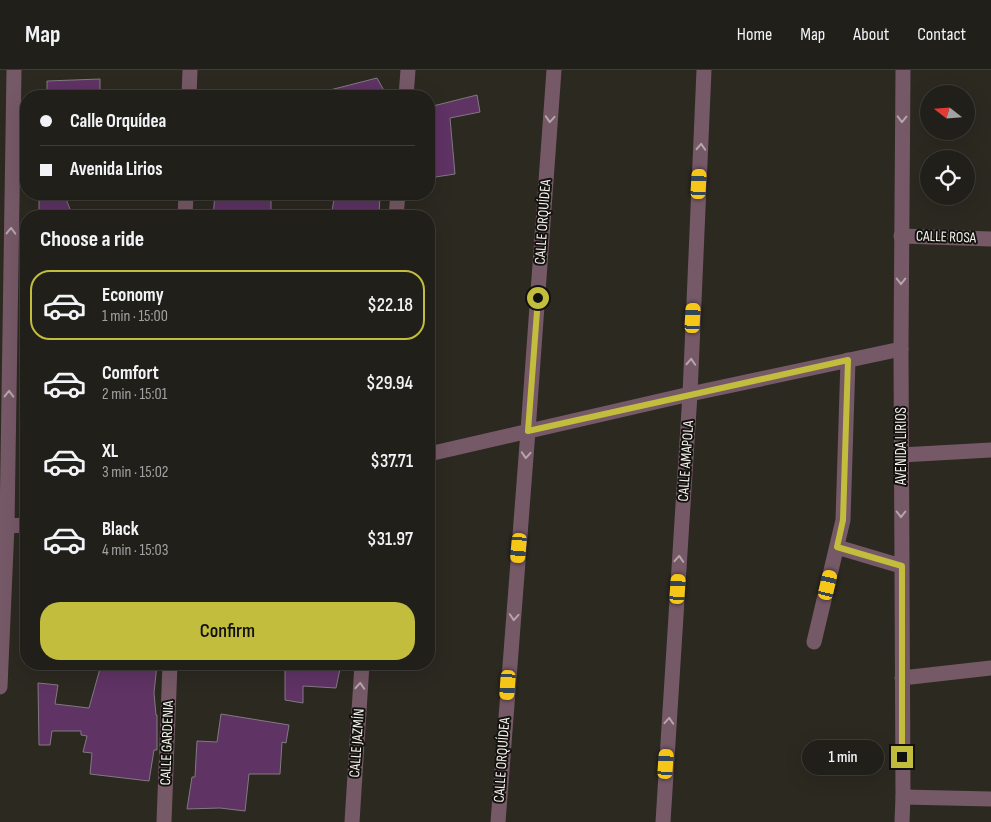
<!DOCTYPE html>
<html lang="en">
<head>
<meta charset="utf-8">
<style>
	:root { --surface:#211f19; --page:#292722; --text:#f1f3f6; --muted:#a2a2a2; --line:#3e3d38; --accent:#c3bd3e }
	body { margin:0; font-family:"Sofia Sans Condensed",sans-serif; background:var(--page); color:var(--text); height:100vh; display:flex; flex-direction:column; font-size:19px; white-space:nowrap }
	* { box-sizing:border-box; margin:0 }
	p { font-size:16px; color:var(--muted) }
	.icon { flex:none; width:28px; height:28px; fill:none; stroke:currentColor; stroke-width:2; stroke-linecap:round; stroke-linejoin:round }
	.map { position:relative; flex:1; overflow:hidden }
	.panel { position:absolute; left:20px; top:140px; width:415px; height:460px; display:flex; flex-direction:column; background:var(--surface); border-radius:20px; box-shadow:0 5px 20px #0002,0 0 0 1px var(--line) }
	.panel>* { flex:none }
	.top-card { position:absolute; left:20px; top:20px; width:415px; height:110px; border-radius:20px; box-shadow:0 5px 20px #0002,0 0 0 1px var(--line); display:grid; align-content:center; height:110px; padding:0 20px; background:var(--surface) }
	.needle { width:32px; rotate:287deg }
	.fabs { position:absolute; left:920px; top:15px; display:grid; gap:10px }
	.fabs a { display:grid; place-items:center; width:55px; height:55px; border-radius:50%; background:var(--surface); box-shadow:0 5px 20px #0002,0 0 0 1px var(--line); font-size:25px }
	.end { position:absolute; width:22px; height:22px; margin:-11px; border:6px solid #c3bd3e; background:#111; box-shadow:0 0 0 2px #111 }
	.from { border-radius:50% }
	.bubble { position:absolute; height:35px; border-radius:18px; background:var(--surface); box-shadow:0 5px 20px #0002,0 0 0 1px var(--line); font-size:16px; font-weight:600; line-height:35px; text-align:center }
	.car { position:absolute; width:15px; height:30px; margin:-15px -8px; border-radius:6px; box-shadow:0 0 4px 1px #0007; background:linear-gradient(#f5c518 24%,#345 0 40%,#f5c518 0 76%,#345 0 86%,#f5c518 0) }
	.top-card b { display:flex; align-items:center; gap:18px; height:48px; font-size:19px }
	.top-card b+b { border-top:1px solid var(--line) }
	.top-card i { width:12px; height:12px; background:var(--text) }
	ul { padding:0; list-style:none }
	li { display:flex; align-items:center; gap:15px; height:70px; margin:0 10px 8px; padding:0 10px; border:2px solid transparent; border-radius:20px }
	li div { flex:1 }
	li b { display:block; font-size:19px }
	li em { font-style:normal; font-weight:600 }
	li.on { border-color:var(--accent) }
	li>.icon { width:45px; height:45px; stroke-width:1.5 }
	h2 { padding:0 20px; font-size:22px; line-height:60px }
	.primary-button { display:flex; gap:10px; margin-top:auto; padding:10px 20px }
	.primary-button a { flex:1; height:58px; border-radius:20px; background:var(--accent); color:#111; font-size:20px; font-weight:600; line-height:58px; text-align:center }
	header { display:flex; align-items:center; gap:30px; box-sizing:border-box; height:70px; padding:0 25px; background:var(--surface); border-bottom:1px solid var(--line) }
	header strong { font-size:24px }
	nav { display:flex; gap:28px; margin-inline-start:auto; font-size:18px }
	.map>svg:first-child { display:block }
	.building { fill:#5f3364; stroke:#817a81 }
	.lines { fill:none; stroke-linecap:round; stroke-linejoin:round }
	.minor { stroke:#765967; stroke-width:15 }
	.oneway { stroke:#b6a6aa }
	.route { stroke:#c3bd3e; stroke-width:6 }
	.labels { text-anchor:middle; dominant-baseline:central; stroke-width:4; stroke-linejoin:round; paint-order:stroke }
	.street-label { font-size:15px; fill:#f6f3ee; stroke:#13120e }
</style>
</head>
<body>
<header>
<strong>Map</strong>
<nav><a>Home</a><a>Map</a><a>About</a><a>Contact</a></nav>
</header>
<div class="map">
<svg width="991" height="752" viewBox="0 0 991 752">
	<rect width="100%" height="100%" fill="#2c2921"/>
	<g class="building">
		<path d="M377 8 387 26H331L330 20Z"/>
		<path d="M100 9V26H47V11Z"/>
		<path d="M477 25 480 42 450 48 455 104 429 108V37Z"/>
		<path d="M39 124H64L72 144 39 146Z"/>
		<path d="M335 124H380L379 146H331Z"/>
		<path d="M215 125 271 127V146H213Z"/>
		<path d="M127 594H157L154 623 156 645H157V680H154L149 711 90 704 92 683 83 682 87 666 81 665V661H52L50 675H39L38 613 58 615 55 634 89 638 101 595 125 599Z"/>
		<path d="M285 594H341L336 618 303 616V633L285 630Z"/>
		<path d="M221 644 289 655 286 673 282 672 280 704H249L245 741 220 738 187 739 192 707H195L197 671 217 672Z"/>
	</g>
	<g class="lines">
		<g class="minor">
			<path d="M189 26 190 0"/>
			<path d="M406 26 408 0"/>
			<path d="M185 146 186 124"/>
			<path d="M396 146 398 124"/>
			<path d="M901 166 991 169"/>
			<path d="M429 384 690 324 901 279"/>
			<path d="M901 385 991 380"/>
			<path d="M7 456 26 455"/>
			<path d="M837 477 901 496"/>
			<path d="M814 572 843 450 848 290"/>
			<path d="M902 608 991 598"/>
			<path d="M0 617 7 456 14 0"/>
			<path d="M903 727 991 729"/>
			<path d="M164 752 170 594"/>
			<path d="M352 752 362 594"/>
			<path d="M498 752 528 361 554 0"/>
			<path d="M663 752 690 324 704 0"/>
			<path d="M902 752 903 727 901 279 903 0"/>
		</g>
	</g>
	<defs><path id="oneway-chevron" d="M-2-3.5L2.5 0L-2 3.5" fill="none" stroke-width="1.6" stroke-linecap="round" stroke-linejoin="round" transform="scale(1.25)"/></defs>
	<g class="oneway">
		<use href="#oneway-chevron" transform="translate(550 49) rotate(94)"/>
		<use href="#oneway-chevron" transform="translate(902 49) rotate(91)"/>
		<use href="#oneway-chevron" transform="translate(701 77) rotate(-87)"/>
		<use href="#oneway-chevron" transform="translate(11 161) rotate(-89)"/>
		<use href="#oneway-chevron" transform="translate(901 211) rotate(90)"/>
		<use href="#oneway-chevron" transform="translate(691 292) rotate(-87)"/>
		<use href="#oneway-chevron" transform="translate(9 324) rotate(-89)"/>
		<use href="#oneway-chevron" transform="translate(526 385) rotate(94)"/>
		<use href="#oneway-chevron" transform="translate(901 444) rotate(90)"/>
		<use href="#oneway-chevron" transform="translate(679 489) rotate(-86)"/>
		<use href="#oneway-chevron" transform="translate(514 547) rotate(94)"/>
		<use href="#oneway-chevron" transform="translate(360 616) rotate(-86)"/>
		<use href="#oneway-chevron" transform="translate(669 651) rotate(-86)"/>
	</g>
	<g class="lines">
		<path class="route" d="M538 228 528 361 848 290 843 450 837 477 902 496V687"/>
	</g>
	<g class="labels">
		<g class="street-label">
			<text transform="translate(543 152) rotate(-86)">CALLE ORQUÍDEA</text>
			<text transform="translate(946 167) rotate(2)">CALLE ROSA</text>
			<text transform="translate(901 376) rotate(-90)">AVENIDA LIRIOS</text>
			<text transform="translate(686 391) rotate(-86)">CALLE AMAPOLA</text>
			<text transform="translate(167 673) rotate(-88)">CALLE GARDENIA</text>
			<text transform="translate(357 673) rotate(-86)">CALLE JAZMÍN</text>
			<text transform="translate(502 690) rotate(-86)">CALLE ORQUÍDEA</text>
		</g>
	</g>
</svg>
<div class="fabs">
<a><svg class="needle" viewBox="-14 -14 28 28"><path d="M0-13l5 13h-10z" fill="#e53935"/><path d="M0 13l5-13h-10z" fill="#a2a2a2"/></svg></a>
<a><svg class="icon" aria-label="locate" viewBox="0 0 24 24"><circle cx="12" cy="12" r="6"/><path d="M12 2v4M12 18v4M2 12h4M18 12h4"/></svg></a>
</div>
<i class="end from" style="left:538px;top:228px"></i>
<i class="end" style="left:902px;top:687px"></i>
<div class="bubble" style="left:802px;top:670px;width:82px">1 min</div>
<i class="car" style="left:699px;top:114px;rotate:3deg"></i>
<i class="car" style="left:693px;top:248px;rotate:3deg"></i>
<i class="car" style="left:519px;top:478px;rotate:185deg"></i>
<i class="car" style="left:828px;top:515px;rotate:13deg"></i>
<i class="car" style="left:678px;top:519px;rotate:4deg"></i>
<i class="car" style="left:508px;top:615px;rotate:184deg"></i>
<i class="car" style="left:666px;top:694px;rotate:4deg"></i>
<div class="top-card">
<b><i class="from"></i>Calle Orquídea</b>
<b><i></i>Avenida Lirios</b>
</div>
<section class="panel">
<h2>Choose a ride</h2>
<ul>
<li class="on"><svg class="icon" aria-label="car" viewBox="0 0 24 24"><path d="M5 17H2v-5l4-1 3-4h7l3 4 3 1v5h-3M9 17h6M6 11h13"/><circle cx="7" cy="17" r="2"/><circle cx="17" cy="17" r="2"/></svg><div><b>Economy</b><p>1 min · 15:00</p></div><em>$22.18</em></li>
<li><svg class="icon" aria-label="car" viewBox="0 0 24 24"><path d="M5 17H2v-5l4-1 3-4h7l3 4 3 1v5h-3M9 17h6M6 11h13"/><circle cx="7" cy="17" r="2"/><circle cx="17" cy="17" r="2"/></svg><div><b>Comfort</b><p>2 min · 15:01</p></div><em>$29.94</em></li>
<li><svg class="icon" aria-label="car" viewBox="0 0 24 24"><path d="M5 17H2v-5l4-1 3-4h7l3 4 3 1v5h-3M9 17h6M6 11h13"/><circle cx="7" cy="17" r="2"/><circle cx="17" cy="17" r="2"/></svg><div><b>XL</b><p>3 min · 15:02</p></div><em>$37.71</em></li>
<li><svg class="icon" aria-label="car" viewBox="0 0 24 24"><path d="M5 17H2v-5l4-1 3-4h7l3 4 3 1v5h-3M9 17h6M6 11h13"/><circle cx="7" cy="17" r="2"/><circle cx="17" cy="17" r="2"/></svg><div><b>Black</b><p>4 min · 15:03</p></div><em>$31.97</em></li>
</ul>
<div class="primary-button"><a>Confirm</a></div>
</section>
</div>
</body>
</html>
